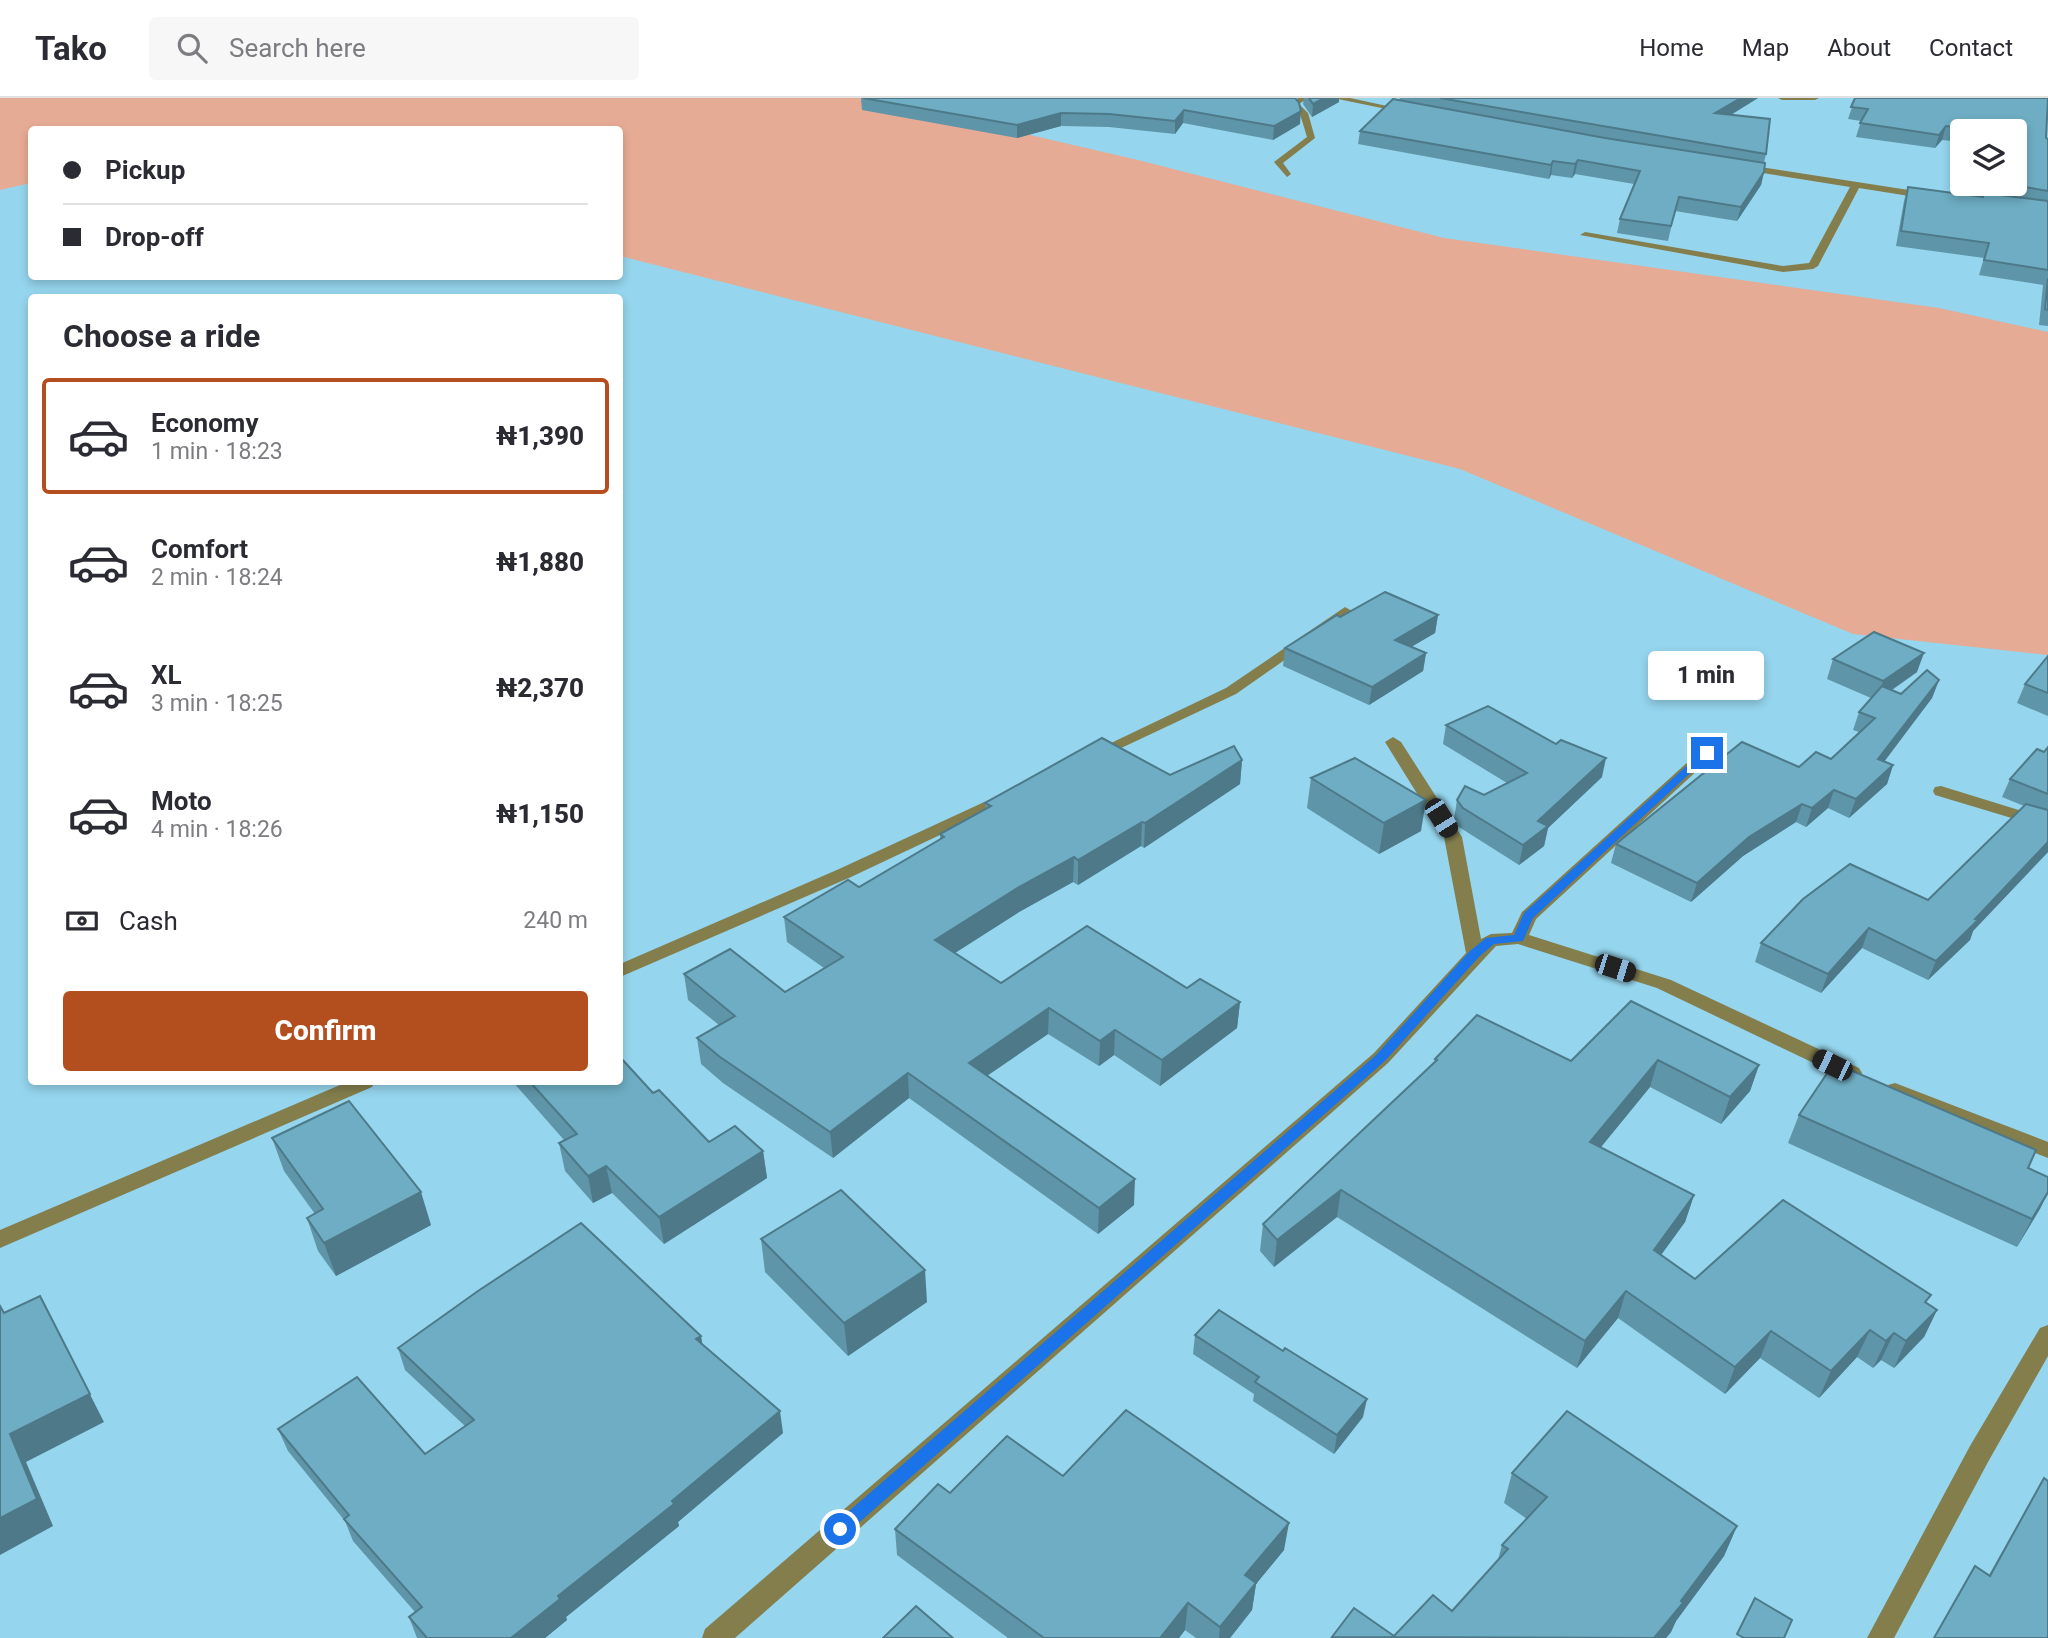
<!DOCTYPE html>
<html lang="en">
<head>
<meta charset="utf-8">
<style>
	:root { --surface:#fff; --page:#f7f7f7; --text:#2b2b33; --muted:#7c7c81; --line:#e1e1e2; --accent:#b34e1e }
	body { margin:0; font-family:Roboto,sans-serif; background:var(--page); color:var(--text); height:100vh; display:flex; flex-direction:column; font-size:26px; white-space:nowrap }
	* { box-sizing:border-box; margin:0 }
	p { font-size:23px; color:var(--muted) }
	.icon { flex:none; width:38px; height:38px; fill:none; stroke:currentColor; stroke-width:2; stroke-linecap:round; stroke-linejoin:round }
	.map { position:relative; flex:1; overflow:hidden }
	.side { position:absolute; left:28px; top:196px; width:595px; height:791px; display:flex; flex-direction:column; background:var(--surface); border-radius:7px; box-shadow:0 4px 10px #0003 }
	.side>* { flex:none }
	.guide { position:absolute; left:28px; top:28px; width:595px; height:154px; border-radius:7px; box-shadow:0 4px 10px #0003; display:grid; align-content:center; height:154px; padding:0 35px; background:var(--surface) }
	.fabs { position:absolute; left:1950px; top:21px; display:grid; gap:14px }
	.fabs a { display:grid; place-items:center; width:77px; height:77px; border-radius:7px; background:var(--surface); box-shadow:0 4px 10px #0003; font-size:35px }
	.end { position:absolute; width:32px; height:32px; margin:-16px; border:9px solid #1a73e8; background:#fff; box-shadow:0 0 0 4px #fff }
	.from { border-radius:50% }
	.bubble { position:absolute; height:49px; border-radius:7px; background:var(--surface); box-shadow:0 4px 10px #0003; font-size:23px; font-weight:800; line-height:49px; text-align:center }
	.car { position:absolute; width:21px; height:42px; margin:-21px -10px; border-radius:9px; box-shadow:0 0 5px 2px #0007; background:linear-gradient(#222 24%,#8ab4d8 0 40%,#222 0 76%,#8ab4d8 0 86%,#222 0) }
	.guide b { display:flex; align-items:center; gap:24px; height:66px; font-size:26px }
	.guide b+b { border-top:2px solid var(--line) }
	.guide i { width:18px; height:18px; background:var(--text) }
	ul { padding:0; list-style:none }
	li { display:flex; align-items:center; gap:21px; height:116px; margin:0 14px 10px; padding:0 21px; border:4px solid transparent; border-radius:7px }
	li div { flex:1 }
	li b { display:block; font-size:26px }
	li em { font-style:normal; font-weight:800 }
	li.current { border-color:var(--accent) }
	li>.icon { width:63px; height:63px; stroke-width:1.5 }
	h2 { padding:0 35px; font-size:32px; line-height:84px }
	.pay { display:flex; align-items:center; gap:18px; height:77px; padding:0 35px; font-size:26px }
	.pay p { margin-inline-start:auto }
	.cta { display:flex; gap:14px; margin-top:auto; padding:14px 35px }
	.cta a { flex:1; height:80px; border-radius:7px; background:var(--accent); color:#fff; font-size:28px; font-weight:800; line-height:80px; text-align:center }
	header { display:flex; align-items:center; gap:42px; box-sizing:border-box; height:98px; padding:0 35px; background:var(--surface); border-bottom:2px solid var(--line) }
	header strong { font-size:33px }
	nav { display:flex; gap:38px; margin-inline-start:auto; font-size:24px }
	.search { width:490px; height:63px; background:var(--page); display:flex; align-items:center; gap:18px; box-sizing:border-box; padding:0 24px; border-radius:7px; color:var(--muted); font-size:26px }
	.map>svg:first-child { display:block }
	.green { fill:#e6ab94 }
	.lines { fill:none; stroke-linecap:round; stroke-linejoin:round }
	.minor { fill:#837e4c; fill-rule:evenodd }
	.wall { fill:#5f95a8 }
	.shaded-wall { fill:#4d7988 }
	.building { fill:#6eadc3; stroke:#4d7988; stroke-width:2 }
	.route { fill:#1a73e8 }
</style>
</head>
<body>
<header>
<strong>Tako</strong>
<div class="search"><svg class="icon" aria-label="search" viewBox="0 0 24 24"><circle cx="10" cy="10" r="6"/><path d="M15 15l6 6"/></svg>Search here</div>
<nav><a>Home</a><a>Map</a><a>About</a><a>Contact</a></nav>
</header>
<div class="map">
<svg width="2048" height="1540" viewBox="0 0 2048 1540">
	<rect width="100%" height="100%" fill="#95d5ed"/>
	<path class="green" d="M0 0H870L1138 62 1444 140 1939 210 2048 234V557L1853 536 1460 371 620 158V32H32L31 85 0 92Z"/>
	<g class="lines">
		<g class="minor">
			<path d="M1298 0H1308L1299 6 1308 15 1315 40 1283 65 1291 76 1287 79 1274 64 1307 39 1300 16 1290 6Z"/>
			<path d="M1333 0H1350L1410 13 1406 15Z"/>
			<path d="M1778 0H1819L1815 2H1782Z"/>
			<path d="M1741 66 1928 95 1933 98 1928 101 1859 90 1818 168 1813 171 1783 174 1580 137 1585 134 1783 168 1809 165 1850 89 1738 71 1737 69Z"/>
			<path d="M1345 509 1352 513 1350 516 1236 596 1100 660H1088L1086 657 1226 590Z"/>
			<path d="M1393 639 1401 644 1462 739 1481 841 1491 836 1512 835 1522 814 1701 652H1713L1715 655 1713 658 1536 821 1529 837 1671 882 1859 970 1862 975 1859 980H1845L1657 890 1518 846 1496 848 1388 965 735 1540H702L705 1531 1374 955 1466 855 1444 739 1385 644Z"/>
			<path d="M1941 688 2048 721V731L1935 697 1933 693 1935 689Z"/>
			<path d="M1006 694 1012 695 1014 699 1012 703 851 779 620 879V866L839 771Z"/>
			<path d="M347 984H375L372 989 0 1150V1132Z"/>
			<path d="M1895 985 2048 1044V1060L1888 997 1885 992 1888 987Z"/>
			<path d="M2048 1227V1258L1988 1364 1894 1540H1867L1970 1348 2040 1230Z"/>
		</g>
	</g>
	<g class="wall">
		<path d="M861 0H1295L1300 26 1273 42 1183 25 1175 36 1109 29 1061 28 1017 40 862 12Z"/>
		<path d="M1304 0H1339V4L1312 19 1303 6Z"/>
		<path d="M1400 0H1758L1731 17 1766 56 1764 65V74L1761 87 1737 123 1675 113 1668 143 1617 135 1620 121 1634 86 1575 76 1572 80 1551 77 1549 81 1358 46 1360 33 1399 2Z"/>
		<path d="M1855 0H2048L2046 40 2048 41V228L2039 227 2043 187 1979 177 1984 160 1896 148 1904 103 1908 89 1983 99 1984 95 2020 99 2014 79V33H1962V44L1942 42 1935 50 1856 39 1861 23 1848 21Z"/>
		<path d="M1438 517 1435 535 1411 549 1426 555 1423 573 1369 607 1283 568 1285 550 1340 519Z"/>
		<path d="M2048 558V618L2017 605 2025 586Z"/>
		<path d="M1833 561 1917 574 1892 592 1901 596 1939 582 1932 600 1884 663 1893 667 1887 686 1849 720 1828 710 1806 729 1796 724 1743 758 1691 804 1611 765 1616 746 1799 669 1831 661 1859 634 1853 632 1859 614 1871 600 1827 581Z"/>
		<path d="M1446 627 1602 679 1548 730 1544 748 1519 767 1459 729 1454 721 1457 702 1484 697 1507 685 1443 646Z"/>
		<path d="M2048 649V754L1973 833 1970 842 1928 882 1862 850 1821 895 1755 864 1761 845 1928 802 2024 708 2002 699 2010 681 2044 654Z"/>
		<path d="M1242 662 1240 686 1144 750 1141 748 1078 787 1073 784 1019 814 955 855 1001 885 1187 890 1240 904 1237 930 1160 988 1114 957 1099 968 1048 936 987 978 1134 1107 1098 1136 909 1000 833 1060 723 985 701 966 697 940 719 927 688 902 684 876 785 894 824 870 787 844 784 819 859 789 940 741V736L986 711 985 705 1170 677Z"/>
		<path d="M1311 680 1421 733 1379 756 1307 710Z"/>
		<path d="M1631 903 1759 967 1750 993 1721 1026 1650 989 1601 1049 1694 1097 1685 1124 1661 1157 1695 1181 1927 1205 1937 1212 1924 1239 1894 1270 1881 1262 1873 1270 1857 1259 1819 1300 1760 1260 1725 1296 1618 1220 1577 1270 1337 1119 1274 1169 1260 1153 1263 1126 1434 965 1435 961 1571 963Z"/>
		<path d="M513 984H620L653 995 709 1044 763 1053 767 1080 664 1146 612 1095 593 1105 565 1073 559 1045 564 1042Z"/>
		<path d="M1799 1017 2028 1070 2048 1079V1096L2017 1149 1788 1045Z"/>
		<path d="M272 1040 431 1127 336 1178 318 1153 307 1120 315 1116 284 1073Z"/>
		<path d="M761 1141 927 1204 848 1258 765 1174Z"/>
		<path d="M1195 1237 1283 1253 1363 1319 1334 1356 1253 1303 1254 1296 1193 1256Z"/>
		<path d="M703 1247 783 1335 678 1424 679 1428 566 1519 567 1522 545 1540H417L409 1519 415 1514 353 1443 345 1423 288 1353 278 1331 425 1356 465 1328 405 1272 398 1250Z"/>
		<path d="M1512 1375 1737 1428 1724 1458 1676 1523 1671 1534 1666 1540H1332L1354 1510 1394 1538 1452 1513 1498 1462 1502 1447 1527 1421 1504 1405Z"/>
		<path d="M1063 1378 1284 1452 1256 1486 1252 1512 1230 1540H1196L1185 1532 1179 1540H1008L897 1457 895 1431 950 1395Z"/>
		<path d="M2044 1380 2048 1540 1989 1477Z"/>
	</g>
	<g class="shaded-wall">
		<path d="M1324 0H1339V4L1312 19 1313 6Z"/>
		<path d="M1741 0H1758L1712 28 1715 15Z"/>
		<path d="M1184 12 1183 25 1175 36V23Z"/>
		<path d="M1301 13 1300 26 1273 42 1274 28Z"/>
		<path d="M1061 15V28L1017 40V27Z"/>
		<path d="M1946 28 1942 42 1935 50 1939 37Z"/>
		<path d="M1578 62 1575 76 1572 80 1575 66Z"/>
		<path d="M1553 63 1551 77 1549 81 1551 67Z"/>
		<path d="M1764 74 1761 87 1737 123 1741 109Z"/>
		<path d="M1438 517 1435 535 1392 560 1395 542Z"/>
		<path d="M1426 555 1423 573 1369 607 1372 589Z"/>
		<path d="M1924 555 1917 574 1877 602 1883 583Z"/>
		<path d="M1939 582 1932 600 1872 680 1878 661Z"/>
		<path d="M1606 660 1602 679 1548 730 1544 748 1519 767 1523 747 1538 723Z"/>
		<path d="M1242 662 1240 686 1144 750 1145 725Z"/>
		<path d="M1893 667 1887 686 1849 720 1856 701Z"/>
		<path d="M1834 692 1828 710 1806 729 1812 710Z"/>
		<path d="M1426 702 1421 733 1379 756 1384 725Z"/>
		<path d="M1802 706 1796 724 1743 758 1691 804 1697 785 1749 739Z"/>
		<path d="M1142 724 1141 748 1078 787V762Z"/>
		<path d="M2048 744V754L1973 833 1970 842 1928 882 1936 863Z"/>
		<path d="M1074 759 1073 784 1019 814 936 867 935 842 1019 789Z"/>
		<path d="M1869 830 1862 850 1821 895 1828 876Z"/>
		<path d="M1240 904 1237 930 1160 988 1162 962Z"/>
		<path d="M1049 910 1048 936 969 990V965Z"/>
		<path d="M1115 932 1114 957 1099 968 1100 943Z"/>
		<path d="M1658 962 1650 989 1583 1071 1590 1044Z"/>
		<path d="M1759 967 1750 993 1721 1026 1730 999Z"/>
		<path d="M908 975 909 1000 833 1060 830 1034Z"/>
		<path d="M763 1053 767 1080 664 1146 659 1119Z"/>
		<path d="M606 1068 612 1095 593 1105 588 1078Z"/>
		<path d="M1135 1081 1134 1107 1098 1136 1099 1110Z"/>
		<path d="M1341 1092 1337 1119 1274 1169 1277 1142Z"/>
		<path d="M421 1094 431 1127 336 1178 324 1145Z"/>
		<path d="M2048 1094 2040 1111 2017 1149 2032 1121Z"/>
		<path d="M1694 1097 1685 1124 1645 1179 1654 1152Z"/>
		<path d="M925 1172 927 1204 848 1258 844 1225Z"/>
		<path d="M1626 1193 1618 1220 1577 1270 1585 1243Z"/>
		<path d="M40 1198 104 1324 26 1364 53 1428 0 1457V1420L10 1336Z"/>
		<path d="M1937 1212 1924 1239 1894 1270 1906 1243Z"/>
		<path d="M1870 1232 1857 1259 1819 1300 1831 1273Z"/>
		<path d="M1771 1233 1760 1260 1725 1296 1735 1269Z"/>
		<path d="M1894 1235 1881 1262 1873 1270 1886 1243Z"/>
		<path d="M701 1238 705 1260 696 1241Z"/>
		<path d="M1367 1301 1363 1319 1334 1356 1337 1337Z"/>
		<path d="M780 1313 783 1335 678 1424 679 1428 566 1519 567 1522 545 1540H511L558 1498Z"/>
		<path d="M1289 1425 1284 1452 1256 1486 1252 1512 1230 1540H1219L1220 1529 1245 1477Z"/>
		<path d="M1737 1428 1724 1458 1676 1523 1671 1534 1666 1540H1654Z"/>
		<path d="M1188 1505 1185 1532 1179 1540H1160Z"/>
	</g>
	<g class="building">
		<path d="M863 0H1295L1299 5 1301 13 1274 28 1184 12 1175 23 1109 16 1061 15 1017 27Z"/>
		<path d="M1309 0H1324L1313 6Z"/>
		<path d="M1440 0H1741L1715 15 1770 21 1766 56Z"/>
		<path d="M1855 0H2048L2046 40 2048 41V93L2025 89 2014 49V33H1989L1946 28 1939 37 1860 25 1868 11 1851 9Z"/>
		<path d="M1393 1 1605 40 1765 65 1764 74 1741 109 1679 99 1671 128 1620 121 1640 73 1578 62 1575 66 1553 63 1551 67 1360 33Z"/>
		<path d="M1908 89 1983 99 1984 95 2048 103V172L1984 162 1989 145 1901 133Z"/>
		<path d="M2048 180V212L2045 211Z"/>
		<path d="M1385 494 1438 517 1395 542 1426 555 1372 589 1285 550 1337 517 1340 519Z"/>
		<path d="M1874 534 1924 555 1883 583 1833 561Z"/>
		<path d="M2048 558V595L2025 586Z"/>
		<path d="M1927 572 1939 582 1878 661 1893 667 1856 701 1834 692 1812 710 1802 706 1749 739 1697 785 1616 746 1742 644 1799 669 1816 654 1831 661 1875 620 1859 614 1882 588 1901 596Z"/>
		<path d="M1488 608 1556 646 1561 642 1606 660 1538 723 1548 728 1523 747 1463 710 1457 702 1465 688 1484 697 1527 675 1446 627Z"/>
		<path d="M1102 640 1170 677 1234 648 1242 662 1145 725 1142 724 1078 762 1074 759 1019 789 935 842 1001 885 1087 828 1187 890 1200 881 1240 904 1162 962 1115 932 1100 943 1049 910 969 965 1135 1081 1099 1110 908 975 830 1034 720 959 697 940 735 918 684 876 730 851 785 894 843 859 784 819 848 782 859 789 944 739 940 736 991 708 985 705Z"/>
		<path d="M2048 649V696L2010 681 2037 651 2044 654Z"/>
		<path d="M1355 660 1426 702 1384 725 1311 680Z"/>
		<path d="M2026 706 2048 712V744L1975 821 1978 822 1936 863 1869 830 1828 876 1761 845 1803 801 1850 766 1928 802Z"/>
		<path d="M1631 903 1759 967 1730 999 1658 962 1590 1044 1694 1097 1654 1152 1695 1181 1783 1102 1931 1197 1925 1204 1937 1212 1906 1243 1894 1235 1886 1243 1870 1232 1831 1273 1771 1233 1735 1269 1626 1193 1585 1243 1341 1092 1277 1142 1263 1126 1437 962 1435 961 1477 917 1571 963Z"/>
		<path d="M620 959 653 995 659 992 709 1044 735 1028 763 1053 659 1119 606 1068 588 1078 559 1045 577 1036 530 984H620Z"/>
		<path d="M1834 965 2036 1052 2028 1070 2048 1079V1094L2032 1121 1799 1017Z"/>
		<path d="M349 1003 421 1094 324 1145 307 1120 323 1111 272 1040Z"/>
		<path d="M841 1092 925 1172 844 1225 761 1141Z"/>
		<path d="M581 1125 701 1238 696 1241 780 1313 672 1403 674 1406 558 1498 560 1501 511 1540H427L409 1519 422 1509 344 1421 349 1417 278 1331 357 1279 425 1356 474 1322 398 1250 478 1193Z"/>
		<path d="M40 1198 90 1296 10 1336 37 1401 0 1420V1208L4 1215Z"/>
		<path d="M1219 1212 1283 1253 1285 1250 1367 1301 1337 1337 1255 1284 1259 1279 1195 1237Z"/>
		<path d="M1126 1312 1289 1425 1245 1477 1256 1485 1220 1529 1188 1505 1160 1540H1044L895 1431 938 1386 950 1395 1007 1338 1063 1378Z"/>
		<path d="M1567 1313 1737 1428 1681 1503 1683 1505 1654 1540 1332 1539 1354 1510 1394 1538 1433 1497 1452 1513 1508 1451 1502 1447 1547 1399 1512 1375Z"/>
		<path d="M2044 1380 2048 1383V1540H1934L1975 1468 1990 1478Z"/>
		<path d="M1755 1500 1792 1522 1784 1540H1744L1737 1536Z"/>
		<path d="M916 1508 953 1540H883Z"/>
	</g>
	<path class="route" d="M1703 653 1712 655 1533 820 1523 843 1494 846 1479 859 1385 963 846 1436 840 1438 834 1436 831 1431 834 1426 1376 957 1470 853 1486 840 1514 837 1524 815Z"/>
</svg>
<div class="fabs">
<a><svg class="icon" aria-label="layers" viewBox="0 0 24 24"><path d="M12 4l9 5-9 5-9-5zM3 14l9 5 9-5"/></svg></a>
</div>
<i class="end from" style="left:840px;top:1431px"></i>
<i class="end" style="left:1707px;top:655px"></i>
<div class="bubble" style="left:1648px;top:553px;width:116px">1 min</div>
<i class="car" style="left:1441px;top:720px;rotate:148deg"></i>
<i class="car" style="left:1615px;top:870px;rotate:108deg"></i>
<i class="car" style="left:1832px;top:967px;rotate:296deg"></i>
<div class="guide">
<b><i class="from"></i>Pickup</b>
<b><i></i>Drop-off</b>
</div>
<section class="side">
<h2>Choose a ride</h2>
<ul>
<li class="current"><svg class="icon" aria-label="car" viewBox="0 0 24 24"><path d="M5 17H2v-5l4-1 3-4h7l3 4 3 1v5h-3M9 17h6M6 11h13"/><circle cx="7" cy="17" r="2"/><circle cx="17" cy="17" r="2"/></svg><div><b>Economy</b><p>1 min · 18:23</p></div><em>₦1,390</em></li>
<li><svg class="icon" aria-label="car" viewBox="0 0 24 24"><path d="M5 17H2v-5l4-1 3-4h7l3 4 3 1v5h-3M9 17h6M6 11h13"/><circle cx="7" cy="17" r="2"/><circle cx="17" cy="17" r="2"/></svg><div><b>Comfort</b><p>2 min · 18:24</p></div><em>₦1,880</em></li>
<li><svg class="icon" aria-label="car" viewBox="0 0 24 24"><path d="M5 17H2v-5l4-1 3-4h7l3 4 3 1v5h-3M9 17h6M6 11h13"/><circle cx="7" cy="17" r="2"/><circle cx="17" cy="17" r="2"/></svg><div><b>XL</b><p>3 min · 18:25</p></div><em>₦2,370</em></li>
<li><svg class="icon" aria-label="car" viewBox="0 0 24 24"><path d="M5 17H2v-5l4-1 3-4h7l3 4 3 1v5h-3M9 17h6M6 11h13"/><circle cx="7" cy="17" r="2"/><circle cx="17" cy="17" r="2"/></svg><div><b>Moto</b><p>4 min · 18:26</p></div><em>₦1,150</em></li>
</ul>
<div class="pay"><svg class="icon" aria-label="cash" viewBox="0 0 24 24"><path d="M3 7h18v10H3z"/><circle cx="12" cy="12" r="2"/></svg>Cash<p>240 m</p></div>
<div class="cta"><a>Confirm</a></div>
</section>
</div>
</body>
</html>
